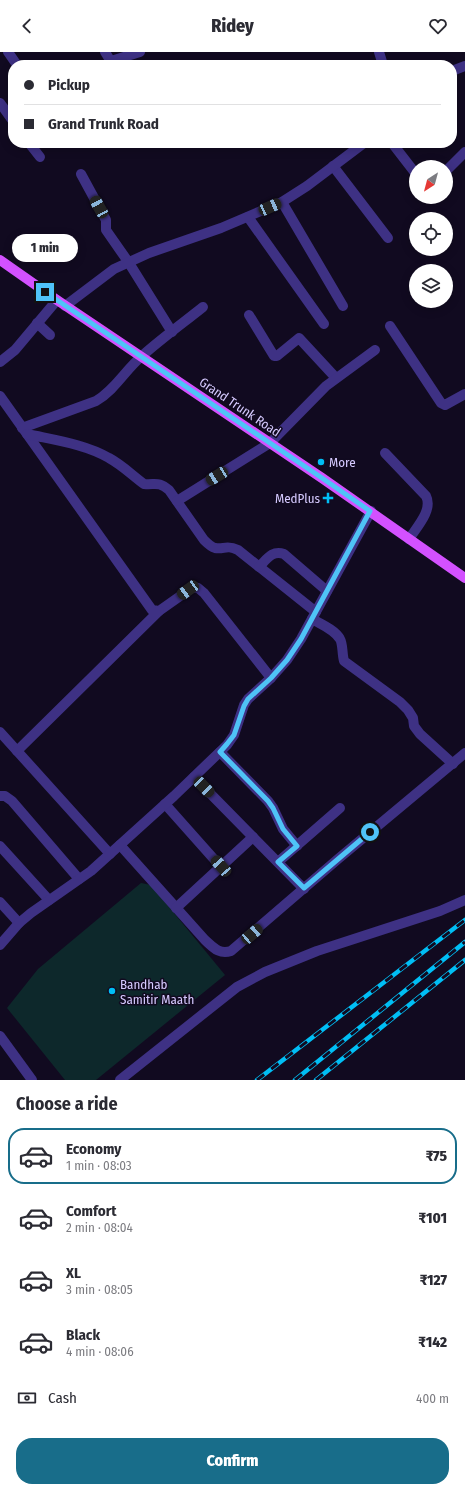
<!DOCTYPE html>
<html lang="en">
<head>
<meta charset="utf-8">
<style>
	:root { --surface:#fff; --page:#f2f2f3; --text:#2b2b33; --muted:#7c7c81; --line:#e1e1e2; --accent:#186d8a }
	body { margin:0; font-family:"Fira Sans Condensed",sans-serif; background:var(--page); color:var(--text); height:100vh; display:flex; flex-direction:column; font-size:15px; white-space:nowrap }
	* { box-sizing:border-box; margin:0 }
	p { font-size:13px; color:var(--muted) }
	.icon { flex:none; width:22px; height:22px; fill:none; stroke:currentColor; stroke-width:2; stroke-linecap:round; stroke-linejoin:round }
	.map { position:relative; height:1028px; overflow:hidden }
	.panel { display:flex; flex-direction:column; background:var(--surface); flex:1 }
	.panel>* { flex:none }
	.hud { position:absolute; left:8px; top:8px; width:449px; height:88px; border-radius:16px; box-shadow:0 2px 10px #0003; display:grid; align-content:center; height:88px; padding:0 16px; background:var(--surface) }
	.needle { width:26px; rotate:216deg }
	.buttons { position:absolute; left:409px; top:108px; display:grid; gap:8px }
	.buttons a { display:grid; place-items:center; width:44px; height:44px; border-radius:50%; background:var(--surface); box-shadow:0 2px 10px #0003; font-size:20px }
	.end { position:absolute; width:18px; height:18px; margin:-9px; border:5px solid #4fc3f7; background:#111; box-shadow:0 0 0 2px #111 }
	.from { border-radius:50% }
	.bubble { position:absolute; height:28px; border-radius:14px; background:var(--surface); box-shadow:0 2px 10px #0003; font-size:13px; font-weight:800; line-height:28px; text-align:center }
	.car { position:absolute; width:12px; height:24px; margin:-12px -6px; border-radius:5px; box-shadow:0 0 3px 1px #0007; background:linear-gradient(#222 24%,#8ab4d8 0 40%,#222 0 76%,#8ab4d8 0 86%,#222 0) }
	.hud b { display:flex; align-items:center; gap:14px; height:38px; font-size:15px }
	.hud b+b { border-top:1px solid var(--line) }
	.hud i { width:10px; height:10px; background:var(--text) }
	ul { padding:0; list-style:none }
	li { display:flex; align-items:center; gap:12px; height:56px; margin:0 8px 6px; padding:0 8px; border:2px solid transparent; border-radius:16px }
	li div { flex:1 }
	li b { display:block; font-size:15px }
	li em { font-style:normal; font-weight:800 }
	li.on { border-color:var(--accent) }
	li>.icon { width:36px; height:36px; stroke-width:1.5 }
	h2 { padding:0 16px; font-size:18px; line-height:48px }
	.pay { display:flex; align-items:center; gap:10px; height:44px; padding:0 16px; font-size:15px }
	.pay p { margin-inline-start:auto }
	.action { display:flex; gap:8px; margin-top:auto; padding:8px 16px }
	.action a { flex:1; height:46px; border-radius:16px; background:var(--accent); color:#fff; font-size:16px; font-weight:800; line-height:46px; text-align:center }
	header { display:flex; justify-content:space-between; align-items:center; height:52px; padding:0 16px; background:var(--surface); font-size:18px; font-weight:800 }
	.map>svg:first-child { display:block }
	.green { fill:#0d282b }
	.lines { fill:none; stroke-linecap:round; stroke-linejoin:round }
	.minor { stroke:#3e3184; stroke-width:10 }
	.major { stroke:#d351ff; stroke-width:10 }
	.rail-casing { stroke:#00bef5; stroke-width:4.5 }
	.rail { stroke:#110a20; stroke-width:3; stroke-dasharray:9; stroke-linecap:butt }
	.route { stroke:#4fc3f7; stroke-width:5 }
	.poi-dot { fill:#00bef5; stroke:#110a20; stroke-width:1.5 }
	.labels { text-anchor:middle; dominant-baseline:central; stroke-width:3; stroke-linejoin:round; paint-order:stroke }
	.street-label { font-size:13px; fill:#d6caff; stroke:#110a20 }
	.poi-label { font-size:13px; fill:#d6caff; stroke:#110a20; text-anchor:start }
</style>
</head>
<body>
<header><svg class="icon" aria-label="back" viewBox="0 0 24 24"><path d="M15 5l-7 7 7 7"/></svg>Ridey<svg class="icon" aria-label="heart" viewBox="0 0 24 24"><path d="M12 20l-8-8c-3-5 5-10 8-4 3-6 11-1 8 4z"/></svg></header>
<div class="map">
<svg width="465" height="1028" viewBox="0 0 465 1028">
	<rect width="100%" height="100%" fill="#110a20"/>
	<path class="green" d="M141 831 151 833 225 923 96 1028H65L7 956 38 917Z"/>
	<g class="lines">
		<g class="minor">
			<path d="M8 0 17 13"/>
			<path d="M105 0 113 13"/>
			<path d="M379 0 383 13"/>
			<path d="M111 9 140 0"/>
			<path d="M452 19 465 14"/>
			<path d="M0 51 13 69"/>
			<path d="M29 91 40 105"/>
			<path d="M392 91 416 122"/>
			<path d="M333 114 388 186"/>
			<path d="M446 119 465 100"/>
			<path d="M81 122 106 168V178L129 211 172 280"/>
			<path d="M282 150 343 254"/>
			<path d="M248 165 324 272"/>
			<path d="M65 254 114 217 149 201 221 176 282 150 307 134 364 91"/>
			<path d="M249 263 274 304H277L299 286 336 326"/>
			<path d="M37 271 50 283"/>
			<path d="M390 274 441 351 445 353 465 342"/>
			<path d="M0 310 15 298 57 248"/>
			<path d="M0 344 152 558 159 559 193 535 198 536 204 541 271 626"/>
			<path d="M22 376 96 349C116 337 125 318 142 304 161 287 183 271 203 255"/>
			<path d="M27 382C54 388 85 392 109 406 122 413 132 423 144 432 156 433 158 429 169 438L204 488C207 491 211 495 215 496 224 498 226 492 238 498L316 560"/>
			<path d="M385 401 426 444C433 458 417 475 409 487"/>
			<path d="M177 449 270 391 326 334 375 298"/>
			<path d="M259 515C267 507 272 498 284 502L327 539"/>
			<path d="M312 567C321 572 335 578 340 587 343 592 342 602 344 609L400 650 408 658 413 666 414 674 420 682 453 712"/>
			<path d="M0 680 110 802"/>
			<path d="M17 699 159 559"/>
			<path d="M220 700 268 749 273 756 283 777 297 794"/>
			<path d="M194 725 304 837"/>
			<path d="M0 744H5L12 749 79 827"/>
			<path d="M165 752 221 815"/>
			<path d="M120 793 205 888C213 895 219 903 231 899L338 807 465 701"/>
			<path d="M0 794 49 848"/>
			<path d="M278 810 340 756"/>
			<path d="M0 850 19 871"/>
			<path d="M176 856 253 785"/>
			<path d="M0 893 19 871 31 861 91 819 174 744 227 693 234 683 244 653 248 647 271 626 287 608 301 587 371 459"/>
			<path d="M0 984 32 1028"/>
			<path d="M120 1028 237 935 265 920 317 899 440 859 465 848"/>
		</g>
		<path class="major" d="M0 208 57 248 322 426 465 526"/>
		<defs>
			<g id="rail">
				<path d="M257 1028 465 868"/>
				<path d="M295 1028 465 890"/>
				<path d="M316 1028 465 908"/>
			</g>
		</defs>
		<use href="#rail" class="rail-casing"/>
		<use href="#rail" class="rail"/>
	</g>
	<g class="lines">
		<path class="route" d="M45 240 322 426 370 459 301 587 287 608 271 626 248 647 244 654 234 683 227 692 220 700 268 749 273 756 283 777 297 794 278 810 304 836 370 780"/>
	</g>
	<g class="poi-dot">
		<circle cx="321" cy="410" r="4"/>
		<path d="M326 440h4v4h4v4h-4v4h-4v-4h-4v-4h4z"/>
		<circle cx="112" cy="939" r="4"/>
	</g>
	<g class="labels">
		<g class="street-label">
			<text transform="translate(240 355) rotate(34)">Grand Trunk Road</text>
		</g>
		<g class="poi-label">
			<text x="329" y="410">More</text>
			<text x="320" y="446" text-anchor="end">MedPlus</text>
			<text x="120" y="932">Bandhab<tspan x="120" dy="15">Samitir Maath</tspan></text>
		</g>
	</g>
</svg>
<div class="buttons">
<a><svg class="needle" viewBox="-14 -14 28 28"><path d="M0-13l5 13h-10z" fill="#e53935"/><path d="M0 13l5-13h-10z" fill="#7c7c81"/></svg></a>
<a><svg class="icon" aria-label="locate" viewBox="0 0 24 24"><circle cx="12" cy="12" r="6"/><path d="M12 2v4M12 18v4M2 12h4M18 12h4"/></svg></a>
<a><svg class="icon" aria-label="layers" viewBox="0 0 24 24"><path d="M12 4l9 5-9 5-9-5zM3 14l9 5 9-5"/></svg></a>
</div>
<i class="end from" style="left:370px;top:780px"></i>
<i class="end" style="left:45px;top:240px"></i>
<div class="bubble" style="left:12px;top:182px;width:66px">1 min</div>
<i class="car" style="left:99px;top:155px;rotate:331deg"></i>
<i class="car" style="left:270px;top:155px;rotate:66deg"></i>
<i class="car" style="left:217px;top:424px;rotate:238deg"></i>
<i class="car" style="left:188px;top:538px;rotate:234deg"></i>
<i class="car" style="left:204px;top:735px;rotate:135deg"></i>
<i class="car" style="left:221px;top:814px;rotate:318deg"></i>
<i class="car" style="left:252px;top:882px;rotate:49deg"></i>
<div class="hud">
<b><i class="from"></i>Pickup</b>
<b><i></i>Grand Trunk Road</b>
</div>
</div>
<section class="panel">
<h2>Choose a ride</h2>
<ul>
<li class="on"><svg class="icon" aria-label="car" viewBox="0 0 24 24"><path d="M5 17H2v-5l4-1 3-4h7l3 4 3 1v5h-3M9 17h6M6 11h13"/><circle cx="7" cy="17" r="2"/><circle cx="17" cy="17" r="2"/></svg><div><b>Economy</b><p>1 min · 08:03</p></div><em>₹75</em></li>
<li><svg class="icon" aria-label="car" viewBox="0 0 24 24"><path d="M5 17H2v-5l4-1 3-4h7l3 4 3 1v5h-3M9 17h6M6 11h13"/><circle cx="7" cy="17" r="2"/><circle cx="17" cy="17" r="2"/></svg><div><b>Comfort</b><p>2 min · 08:04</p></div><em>₹101</em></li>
<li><svg class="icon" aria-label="car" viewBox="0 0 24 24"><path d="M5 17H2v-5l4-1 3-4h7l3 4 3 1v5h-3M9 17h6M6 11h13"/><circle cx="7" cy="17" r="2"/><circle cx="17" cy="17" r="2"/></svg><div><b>XL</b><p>3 min · 08:05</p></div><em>₹127</em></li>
<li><svg class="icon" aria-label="car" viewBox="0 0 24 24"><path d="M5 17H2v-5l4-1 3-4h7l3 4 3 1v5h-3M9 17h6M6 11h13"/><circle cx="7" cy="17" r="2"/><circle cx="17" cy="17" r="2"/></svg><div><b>Black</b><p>4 min · 08:06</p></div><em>₹142</em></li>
</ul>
<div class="pay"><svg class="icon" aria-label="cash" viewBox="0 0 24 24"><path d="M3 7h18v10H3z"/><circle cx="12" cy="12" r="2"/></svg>Cash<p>400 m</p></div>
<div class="action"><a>Confirm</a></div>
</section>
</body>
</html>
